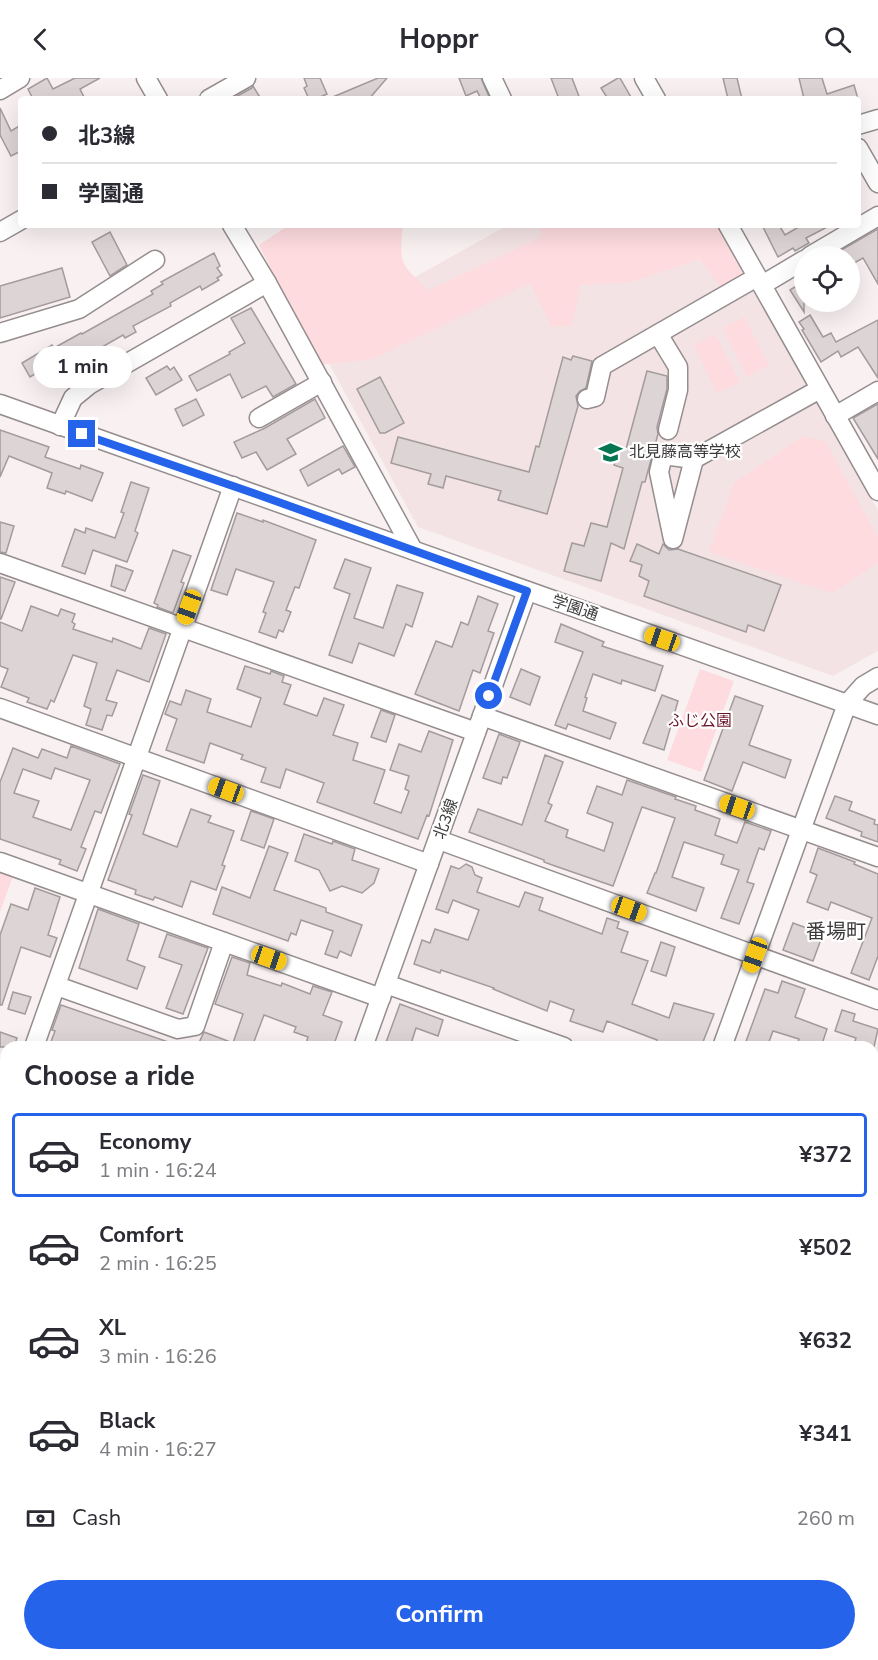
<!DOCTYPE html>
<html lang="en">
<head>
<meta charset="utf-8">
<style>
	:root { --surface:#fff; --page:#f2f2f3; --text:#2b2b33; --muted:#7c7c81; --line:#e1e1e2; --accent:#2563eb }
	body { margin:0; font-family:"Nunito Sans","Noto Sans JP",sans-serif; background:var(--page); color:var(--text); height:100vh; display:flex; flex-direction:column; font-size:22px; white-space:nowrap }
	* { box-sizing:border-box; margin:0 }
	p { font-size:20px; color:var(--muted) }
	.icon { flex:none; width:33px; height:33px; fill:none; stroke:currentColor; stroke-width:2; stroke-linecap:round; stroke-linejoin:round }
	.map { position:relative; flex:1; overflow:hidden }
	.sheet { position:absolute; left:0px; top:963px; width:879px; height:620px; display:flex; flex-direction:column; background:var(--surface); border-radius:18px 18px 0 0; box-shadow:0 6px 24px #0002 }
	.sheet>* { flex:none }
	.banner { position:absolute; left:18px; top:18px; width:843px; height:132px; border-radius:6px; box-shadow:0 6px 24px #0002; display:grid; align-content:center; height:132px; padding:0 24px; background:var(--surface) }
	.buttons { position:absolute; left:794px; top:168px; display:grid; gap:12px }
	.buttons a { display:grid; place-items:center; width:66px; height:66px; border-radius:50%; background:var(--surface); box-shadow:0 6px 24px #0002; font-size:30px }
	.end { position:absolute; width:27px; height:27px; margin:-14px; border:8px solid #2563eb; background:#fff; box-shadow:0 0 0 3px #fff }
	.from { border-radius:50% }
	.bubble { position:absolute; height:42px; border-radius:21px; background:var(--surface); box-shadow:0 6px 24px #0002; font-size:20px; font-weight:700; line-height:42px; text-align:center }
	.car { position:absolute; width:18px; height:36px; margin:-18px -9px; border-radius:8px; box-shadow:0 0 4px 2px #0007; background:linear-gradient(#f5c518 24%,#345 0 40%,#f5c518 0 76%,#345 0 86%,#f5c518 0) }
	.banner b { display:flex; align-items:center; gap:21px; height:57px; font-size:22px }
	.banner b+b { border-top:2px solid var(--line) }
	.banner i { width:15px; height:15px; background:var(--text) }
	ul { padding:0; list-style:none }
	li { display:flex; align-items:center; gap:18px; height:84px; margin:0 12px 9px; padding:0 12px; border:3px solid transparent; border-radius:6px }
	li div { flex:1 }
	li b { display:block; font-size:22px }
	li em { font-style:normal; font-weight:700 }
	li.active { border-color:var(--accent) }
	li>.icon { width:54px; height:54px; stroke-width:1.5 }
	h2 { padding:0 24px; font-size:27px; line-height:72px }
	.pay { display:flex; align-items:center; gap:15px; height:66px; padding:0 24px; font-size:22px }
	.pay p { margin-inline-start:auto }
	.action { display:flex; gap:12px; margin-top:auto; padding:12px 24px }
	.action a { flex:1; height:69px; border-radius:36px; background:var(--accent); color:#fff; font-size:24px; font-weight:700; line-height:69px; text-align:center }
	header { display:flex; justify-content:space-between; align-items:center; height:78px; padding:0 24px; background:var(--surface); font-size:27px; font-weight:700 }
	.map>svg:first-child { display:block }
	.built { fill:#f4e3e5 }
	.green { fill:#fddbde }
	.building { fill:#ddd4d5; stroke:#a39b9c; stroke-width:1.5; fill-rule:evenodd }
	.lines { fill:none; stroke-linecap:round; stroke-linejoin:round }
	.minor-casing { stroke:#958d8e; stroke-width:21 }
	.minor { stroke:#fff; stroke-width:18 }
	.route { stroke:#2563eb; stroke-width:8 }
	.labels { text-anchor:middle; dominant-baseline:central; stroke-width:4.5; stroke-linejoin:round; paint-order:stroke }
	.poi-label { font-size:16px; fill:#3d3a3a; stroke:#fff; text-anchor:start }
	.street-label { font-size:16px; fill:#3d3a3a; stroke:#fff }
	.park-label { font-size:16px; fill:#6b162b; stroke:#fff }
	.quarter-label { font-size:20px; fill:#3d3a3a; stroke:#fff }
</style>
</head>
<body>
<header><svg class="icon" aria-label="back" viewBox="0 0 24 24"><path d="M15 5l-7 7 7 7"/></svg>Hoppr<svg class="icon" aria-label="search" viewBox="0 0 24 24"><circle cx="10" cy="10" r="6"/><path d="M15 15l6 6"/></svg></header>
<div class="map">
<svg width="878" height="1582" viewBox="0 0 878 1582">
	<rect width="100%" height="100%" fill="#f9f1f1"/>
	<path class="built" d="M508 147H716L878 432V573L833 598 418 449 313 256Z"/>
	<g class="green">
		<path d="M289 147H403C399 186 400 186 429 212L542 159 540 147H716L744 198 721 210 700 181 632 204 581 207 571 248 552 249 530 205 373 281 319 287 259 167Z"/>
		<path d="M744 239 769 287 747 299 723 250Z"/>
		<path d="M715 256 740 304 717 315 694 267Z"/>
		<path d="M803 358 826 364 878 460V485L832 515 709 474 734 405Z"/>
		<path d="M700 591 734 603 701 694 667 682Z"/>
		<path d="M0 784 16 790 0 834Z"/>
		<path d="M873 1116 878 1118V1499L873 1498Z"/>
	</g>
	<g class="building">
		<path d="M47 0 53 11 75 0H100L80 11 85 21H33L28 11Z"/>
		<path d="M304 0H320L327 16 316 21H309L304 10 307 8Z"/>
		<path d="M378 0H387L369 21H328Z"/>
		<path d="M459 0H481L490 21H481L477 13 466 18Z"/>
		<path d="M551 0H572L580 21H559Z"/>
		<path d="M618 0H620L632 21H608L601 10Z"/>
		<path d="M723 0H737L742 21H728Z"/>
		<path d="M799 0H822L827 16 854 7 858 21H804Z"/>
		<path d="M253 8 261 21H232L252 10Z"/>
		<path d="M0 30 11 53 21 47V73L11 78 0 57Z"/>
		<path d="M762 147H779L785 157 802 147H831L806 160 809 165 795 173 793 170 778 179Z"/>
		<path d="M878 151V206L863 180 849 188V178H831Z"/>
		<path d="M110 154 127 187 110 198 92 164Z"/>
		<path d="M214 175 220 188 217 190 222 197 217 200 219 202 202 212 200 208 170 225 171 228 133 248 136 254 125 260 123 257 97 272 96 270 54 294 50 287 30 299 22 285 52 267 54 270 81 255 82 256 153 216 151 213 163 206 161 204Z"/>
		<path d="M62 190 70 219 0 240V208Z"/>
		<path d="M804 203V234L790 212Z"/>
		<path d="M251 230 296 306 273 319 266 308 242 320 230 296 197 313 189 298 230 276 229 274 245 265 231 240Z"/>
		<path d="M810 237 823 259 831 255 836 264 878 242V300L858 269 841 279 838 273 821 284 802 252 804 251 799 244Z"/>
		<path d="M573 278 592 283 586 310 580 313 576 318 578 328 547 436 498 422 501 413 446 398 443 410 428 406 431 396 391 385 398 359 529 394 536 368 539 369 563 279 571 282Z"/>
		<path d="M167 288 170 292 174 289 182 302 156 317 146 300Z"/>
		<path d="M647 293 667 298V311L657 349 658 356 645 404H642L624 471 611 465 601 503 564 493 572 465 584 468 591 445 607 449 623 390 614 387 619 369 626 371Z"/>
		<path d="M380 299 404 345 385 355H380L357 311Z"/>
		<path d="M196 321 204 337 183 348 175 331Z"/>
		<path d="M315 321 325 340 287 361 296 376 267 392 256 374 242 380 234 364 265 350Z"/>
		<path d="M878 326V381L853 340Z"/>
		<path d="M0 352 49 369 45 379 80 391 81 387 103 395 92 423 66 413 65 416 47 410 52 395 9 378 0 399Z"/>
		<path d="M343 368 355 389 342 396 339 391 308 408 300 392Z"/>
		<path d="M131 404 149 410 135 453 138 455 127 484 93 472 85 496 62 488 75 451 85 455 86 450 115 460 124 435 121 434Z"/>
		<path d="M237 435 263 444V442L316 462 299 510 295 509 286 532 291 534 283 554 279 552 276 560 259 554 266 535 263 534 274 504 236 491 227 517 211 512Z"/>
		<path d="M0 444 14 448 6 475 0 474Z"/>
		<path d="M637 466 659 476 663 466 669 472 678 471 781 507 764 553 748 547 746 554 644 518 649 503 639 498 642 487 630 483Z"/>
		<path d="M173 472 191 478 181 504 184 505 173 535 157 529 158 527 154 525Z"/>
		<path d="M345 481 371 490 354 540 383 550 397 507 423 515 412 549 406 546 394 578 359 565 352 585 329 577 350 516 334 510Z"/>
		<path d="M116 487 133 493 125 513 111 508Z"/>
		<path d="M0 499 15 504 1 541H0Z"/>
		<path d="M478 518 498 526 488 553 494 555 480 595 473 592 459 633 415 616 436 563 452 569 461 544 468 547Z"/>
		<path d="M31 528 58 538 61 531 75 536 72 544 75 546 73 551 112 564 113 560 141 571 149 550 166 556 149 604 117 592 106 622 117 625 112 638 107 637 102 652 86 647 91 631 84 628 97 585 73 577 54 624 51 622 47 631 27 624 29 620 1 609 8 591 0 588V544L22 553Z"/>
		<path d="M561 546 604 564 602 568 663 588 655 613 622 602 621 606 593 596 585 619 587 620 583 633 616 645 610 661 568 646 566 651 555 647 583 574 555 564Z"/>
		<path d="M245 588 270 596 271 593 284 598 282 604 291 607 284 626 317 638 324 620 344 627 333 657 358 665 353 682 385 692 374 725 401 735 409 713 405 711 409 698 390 692 399 666 421 674 429 653 453 662 429 738 427 737 418 761 317 724 324 705 286 691 280 710 261 704 266 690 241 681 243 677 210 665 204 685 166 672 177 641 165 636 170 623 181 627 186 612 211 621 207 634 251 649 261 620 237 611Z"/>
		<path d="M521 591 540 599 530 627 510 619Z"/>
		<path d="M662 617 678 623 664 672 643 665Z"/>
		<path d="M735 618 763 628 749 667 791 682 785 700 743 684 732 713 704 702Z"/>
		<path d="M381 632 395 637 386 664 371 659Z"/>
		<path d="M499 656 520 664 507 700 503 699 501 706 483 700Z"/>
		<path d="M71 668 120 686 101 735 95 733 81 769 86 771 77 793 59 786 61 782 0 761V704L13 670 38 680 42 671 67 680ZM55 690 90 702 71 752 33 739 39 723 14 715 23 691 51 701Z"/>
		<path d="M545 677 563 684 548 725 552 727 545 743 568 752 566 759 604 773 613 745 587 735 597 708 622 717 627 702 676 719 675 721 696 728 695 732 720 741 715 757 737 765 745 744 771 753 764 772 759 770 747 804 754 806 739 846 721 840 739 792 721 786 724 777 684 764 672 799 704 810 696 833 647 815 655 795H656L675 740 642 729 613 808 555 788 544 784V782L469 754 478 731 522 747Z"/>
		<path d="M143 697 160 703 143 756 177 769 191 731 211 738 208 744 234 753 222 787 225 788 216 812 191 803 182 829 155 819 153 822 135 816 136 812 108 802 132 737 129 736Z"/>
		<path d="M835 718 852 724 849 732 875 742 874 746 878 747V764L861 758 862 754 826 740Z"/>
		<path d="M251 733 274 741 264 770 241 762Z"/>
		<path d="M304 756 332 766 333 763 355 771 352 782 379 791 374 805 362 815 342 808 330 813 319 792 295 783Z"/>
		<path d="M269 768 288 775 274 812 326 830V834L362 847 351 878 340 873 337 880 325 876 333 853 301 842 296 857 291 855 288 863 213 836 222 809 250 820Z"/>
		<path d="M818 770 855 784 854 786 878 796V878L869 902 851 895 872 840 831 824 828 832 807 824 817 797 810 794Z"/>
		<path d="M466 786 472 789 475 797 482 800 477 814 519 829 525 814 543 820 539 832 602 856 607 840 619 844 617 850 628 854 621 874 648 883 632 926 669 940 674 925 714 936 701 969H654L657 962 607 943 603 954 570 943 574 932 550 923 547 933 493 911 494 910 441 892 440 895 414 886 422 862 430 865 435 851 468 862 479 832 453 822 448 835 436 831 451 788 459 791Z"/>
		<path d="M35 810 60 819 48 857 57 860 50 879 21 869 2 927H0V857L11 826 28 832Z"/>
		<path d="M98 831 139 846 127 882 145 889 137 911 79 890Z"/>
		<path d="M793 845 823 856 813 883 783 872Z"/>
		<path d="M167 856 208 870 183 936 166 930 182 887 159 879Z"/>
		<path d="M661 864 675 869 666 898 651 893Z"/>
		<path d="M232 879 250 885 247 897 281 908 282 905 310 916 313 908 332 914 323 937 342 944 333 969H305L308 959 294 954 296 949 264 937 252 969H197L204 954 233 965 243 936 215 926Z"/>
		<path d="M782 903 805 911 795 939 827 951 821 969H796L799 961 773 953 767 969H744L765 911 778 915Z"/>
		<path d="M13 914 31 919 25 936 8 931Z"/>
		<path d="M400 926 443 942 438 958 416 950 410 969H392L385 967Z"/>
		<path d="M61 927 177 967V969H49L55 953 52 952Z"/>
		<path d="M842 932 855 936 853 943 878 951 874 969H853L856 960 835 953Z"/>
		<path d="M0 954 17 960 14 969H0Z"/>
	</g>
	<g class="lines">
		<defs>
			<g id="minor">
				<path d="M146 0 158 21"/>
				<path d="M492 0 502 21"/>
				<path d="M644 0 656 21"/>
				<path d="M0 12 20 0"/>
				<path d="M209 21 246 0"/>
				<path d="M858 47 878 41"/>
				<path d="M858 70 878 105"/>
				<path d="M232 147 267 205 413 472"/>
				<path d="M728 147 878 413"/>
				<path d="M0 154 21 142"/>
				<path d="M810 178 878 138"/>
				<path d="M762 207 804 182"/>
				<path d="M0 255 79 231 155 182"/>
				<path d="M658 256 678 289V312L668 352"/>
				<path d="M587 321 595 319 602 288 757 199"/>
				<path d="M0 326 878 637"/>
				<path d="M835 338 878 313"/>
				<path d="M259 340 322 304"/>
				<path d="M60 348 73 320 89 307 267 205"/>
				<path d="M694 381 663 377 659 394 673 461 694 381 820 311"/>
				<path d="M0 485 476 654"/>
				<path d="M0 630 429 786"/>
				<path d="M482 638 878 779"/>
				<path d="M439 762 878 922"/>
				<path d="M0 784 381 920"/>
				<path d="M386 906 564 969"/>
				<path d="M57 908 178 951 195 948 224 864"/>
				<path d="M34 969 233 408"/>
				<path d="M363 969 527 513"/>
				<path d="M722 969 847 626 863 608 878 599"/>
				<path d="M0 990 6 992"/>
				<path d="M873 1081 878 1083"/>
				<path d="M0 1223 6 1225"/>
				<path d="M0 1354 6 1338"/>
				<path d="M0 1404 6 1406"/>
				<path d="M0 1444 6 1446"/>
				<path d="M873 1522 878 1524"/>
				<path d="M873 1573 878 1559"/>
				<path d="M45 1582 47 1576"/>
				<path d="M142 1582 144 1576"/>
				<path d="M260 1582 262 1576"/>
				<path d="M379 1582 381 1576"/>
				<path d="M500 1582 502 1576"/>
				<path d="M580 1582 582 1576"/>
				<path d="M725 1582 727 1576"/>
			</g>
		</defs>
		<use href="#minor" class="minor-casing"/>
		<use href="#minor" class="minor"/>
	</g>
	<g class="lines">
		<path class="route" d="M82 356 256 416 527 513 489 618"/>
	</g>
	<defs>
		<symbol id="school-bare" viewBox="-9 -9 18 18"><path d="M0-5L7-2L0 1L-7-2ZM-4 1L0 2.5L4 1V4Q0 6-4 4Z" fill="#057651" stroke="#fff" stroke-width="2.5" paint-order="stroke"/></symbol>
	</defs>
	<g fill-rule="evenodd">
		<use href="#school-bare" x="594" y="358" width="33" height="33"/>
	</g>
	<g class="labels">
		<g class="poi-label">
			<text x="629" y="374">北見藤高等学校</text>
		</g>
		<g class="street-label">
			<text transform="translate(575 530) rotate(19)">学園通</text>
			<text transform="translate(446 741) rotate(-70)">北3線</text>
		</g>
		<g class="park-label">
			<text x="700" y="643">ふじ公園</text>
		</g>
		<g class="quarter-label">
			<text x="836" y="853">番場町</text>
		</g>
	</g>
</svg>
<div class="buttons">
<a><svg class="icon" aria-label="locate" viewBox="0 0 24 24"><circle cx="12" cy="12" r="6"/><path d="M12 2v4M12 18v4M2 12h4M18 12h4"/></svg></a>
</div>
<i class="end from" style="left:489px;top:618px"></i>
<i class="end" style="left:82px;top:356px"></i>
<div class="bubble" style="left:33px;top:268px;width:99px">1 min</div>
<i class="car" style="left:189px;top:529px;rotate:200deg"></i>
<i class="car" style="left:662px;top:561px;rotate:289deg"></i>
<i class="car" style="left:226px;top:712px;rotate:290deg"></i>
<i class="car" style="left:737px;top:729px;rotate:289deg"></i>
<i class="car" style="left:629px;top:831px;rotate:110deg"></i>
<i class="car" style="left:755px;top:877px;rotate:200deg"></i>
<i class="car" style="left:269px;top:880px;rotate:109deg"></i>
<div class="banner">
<b><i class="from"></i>北3線</b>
<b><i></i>学園通</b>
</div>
<section class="sheet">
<h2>Choose a ride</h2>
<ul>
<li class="active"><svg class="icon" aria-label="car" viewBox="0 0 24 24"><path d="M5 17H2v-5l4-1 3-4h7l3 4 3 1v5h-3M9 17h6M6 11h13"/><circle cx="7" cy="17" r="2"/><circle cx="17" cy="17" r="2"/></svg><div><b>Economy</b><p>1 min · 16:24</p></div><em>¥372</em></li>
<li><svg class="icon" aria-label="car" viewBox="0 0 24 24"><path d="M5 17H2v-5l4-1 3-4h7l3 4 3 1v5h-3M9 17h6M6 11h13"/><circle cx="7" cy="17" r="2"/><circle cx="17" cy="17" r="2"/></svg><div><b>Comfort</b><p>2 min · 16:25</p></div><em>¥502</em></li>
<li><svg class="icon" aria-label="car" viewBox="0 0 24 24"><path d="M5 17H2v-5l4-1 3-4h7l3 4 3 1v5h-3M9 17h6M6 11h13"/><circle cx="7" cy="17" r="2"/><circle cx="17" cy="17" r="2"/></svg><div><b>XL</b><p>3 min · 16:26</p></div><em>¥632</em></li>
<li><svg class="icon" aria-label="car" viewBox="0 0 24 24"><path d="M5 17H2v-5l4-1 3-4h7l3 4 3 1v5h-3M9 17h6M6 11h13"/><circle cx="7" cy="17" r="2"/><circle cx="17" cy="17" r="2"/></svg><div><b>Black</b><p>4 min · 16:27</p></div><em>¥341</em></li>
</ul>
<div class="pay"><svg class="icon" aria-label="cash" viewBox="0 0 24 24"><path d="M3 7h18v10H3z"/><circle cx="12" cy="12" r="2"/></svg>Cash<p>260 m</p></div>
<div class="action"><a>Confirm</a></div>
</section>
</div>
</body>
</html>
